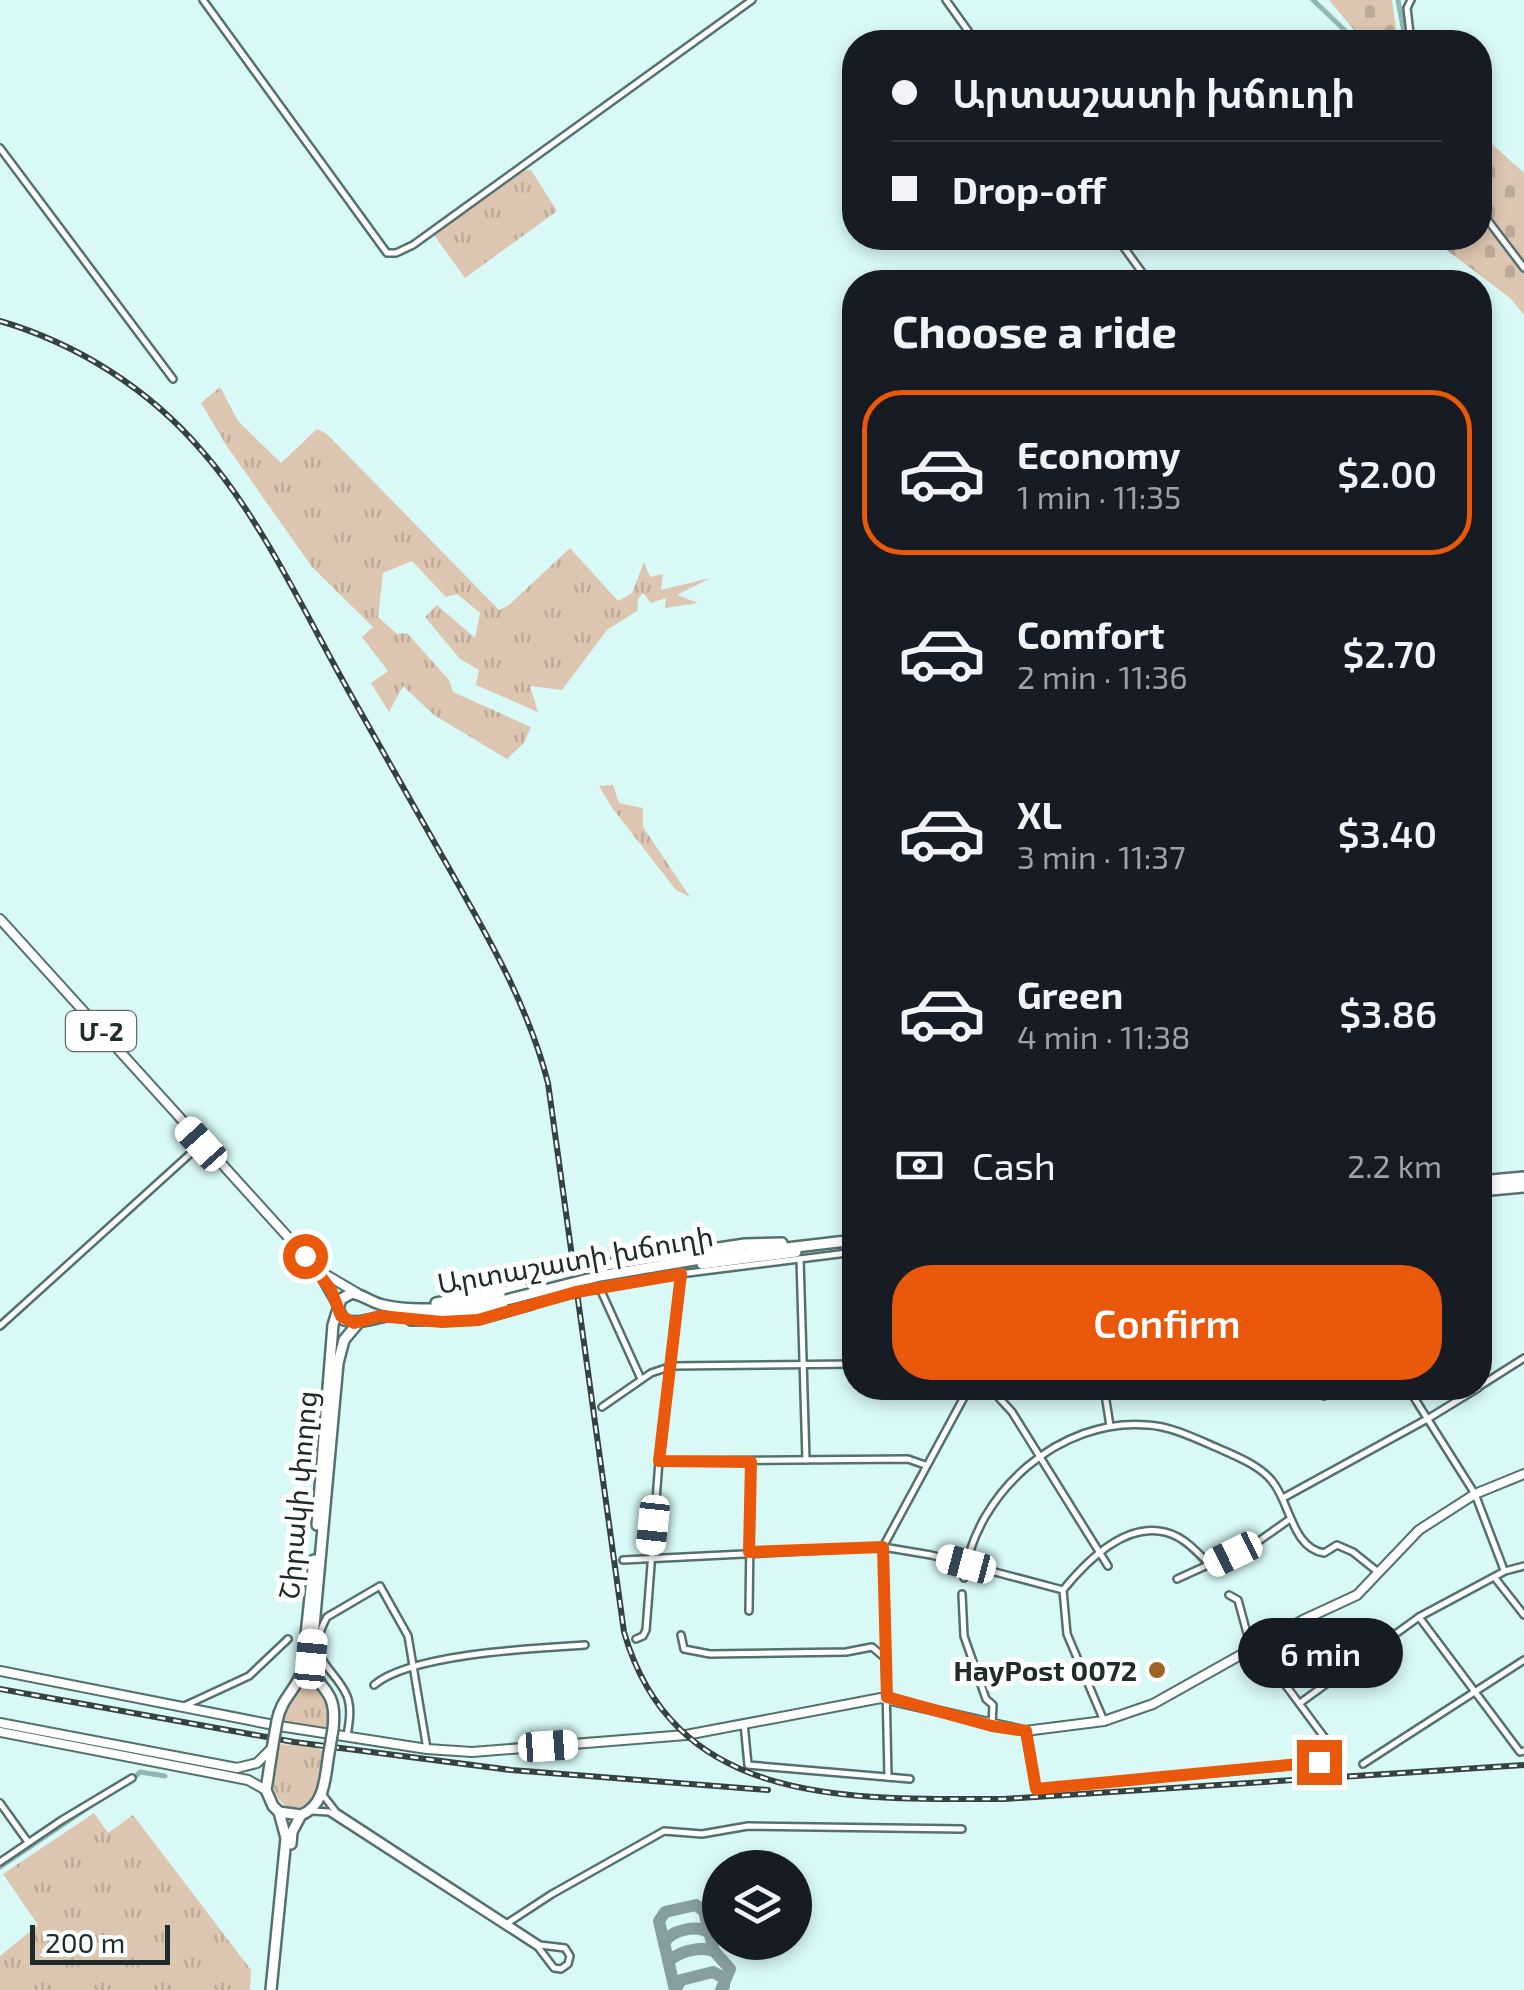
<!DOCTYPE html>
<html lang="en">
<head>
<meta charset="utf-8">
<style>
	:root { --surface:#171b24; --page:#20242c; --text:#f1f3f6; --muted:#9ea1a6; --line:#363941; --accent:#ea580c }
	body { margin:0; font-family:"Exo 2","Noto Sans Armenian",sans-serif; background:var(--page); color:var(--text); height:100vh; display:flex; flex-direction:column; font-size:38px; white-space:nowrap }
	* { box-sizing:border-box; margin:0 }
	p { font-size:32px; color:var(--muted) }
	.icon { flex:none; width:55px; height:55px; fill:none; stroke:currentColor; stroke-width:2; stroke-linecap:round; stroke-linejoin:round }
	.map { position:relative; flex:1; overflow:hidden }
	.details { position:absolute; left:842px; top:270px; width:650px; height:1130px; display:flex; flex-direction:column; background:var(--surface); border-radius:40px; box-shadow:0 5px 15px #0003 }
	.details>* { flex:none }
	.hud { position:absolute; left:842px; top:30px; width:650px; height:220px; border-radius:40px; box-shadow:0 5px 15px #0003; display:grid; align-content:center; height:220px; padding:0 50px; background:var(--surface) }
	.buttons { position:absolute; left:702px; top:1850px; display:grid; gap:20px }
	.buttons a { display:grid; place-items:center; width:110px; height:110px; border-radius:50%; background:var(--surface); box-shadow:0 5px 15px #0003; font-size:50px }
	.scale { position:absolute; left:30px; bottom:25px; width:140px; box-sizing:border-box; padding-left:10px; border:5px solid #202c2b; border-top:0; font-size:28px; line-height:35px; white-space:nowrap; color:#202c2b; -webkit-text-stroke:8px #fff; paint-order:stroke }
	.end { position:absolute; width:45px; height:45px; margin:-22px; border:12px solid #ea580c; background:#fff; box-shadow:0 0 0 5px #fff }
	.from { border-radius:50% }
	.bubble { position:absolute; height:70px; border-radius:35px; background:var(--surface); box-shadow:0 5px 15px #0003; font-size:32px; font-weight:600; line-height:70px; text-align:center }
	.car { position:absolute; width:30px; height:60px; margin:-30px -15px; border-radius:12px; box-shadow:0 0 8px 2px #0007; background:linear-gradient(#fff 24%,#345 0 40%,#fff 0 76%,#345 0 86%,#fff 0) }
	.hud b { display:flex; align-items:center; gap:35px; height:95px; font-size:38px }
	.hud b+b { border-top:2px solid var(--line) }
	.hud i { width:25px; height:25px; background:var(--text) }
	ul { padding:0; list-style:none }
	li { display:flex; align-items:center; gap:30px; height:165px; margin:0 20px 15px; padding:0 30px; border:5px solid transparent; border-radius:40px }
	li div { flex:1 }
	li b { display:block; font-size:38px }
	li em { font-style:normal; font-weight:600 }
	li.selected { border-color:var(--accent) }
	li>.icon { width:90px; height:90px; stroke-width:1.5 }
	h2 { padding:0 50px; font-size:45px; line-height:120px }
	.pay { display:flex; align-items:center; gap:25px; height:110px; padding:0 50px; font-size:38px }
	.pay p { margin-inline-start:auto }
	.button { display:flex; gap:20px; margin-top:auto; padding:20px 50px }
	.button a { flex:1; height:115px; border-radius:40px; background:var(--accent); color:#fff; font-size:40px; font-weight:600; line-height:115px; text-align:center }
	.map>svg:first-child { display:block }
	.grass { fill:url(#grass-tufts) }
	.cemetery { fill:url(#cemetery-stones) }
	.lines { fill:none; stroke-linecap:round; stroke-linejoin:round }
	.canal { stroke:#91b6b3; stroke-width:5 }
	.taxiway { stroke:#869e9c; stroke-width:12 }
	.minor-casing { stroke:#55716f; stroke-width:10 }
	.major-casing { stroke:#55716f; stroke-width:12 }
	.highway-casing { stroke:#55716f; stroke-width:14 }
	.minor { stroke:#fff; stroke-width:5 }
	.major { stroke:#fff; stroke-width:8 }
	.highway { stroke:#fff; stroke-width:9 }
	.rail-casing { stroke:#344241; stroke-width:6 }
	.rail { stroke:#fff; stroke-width:2.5; stroke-dasharray:8; stroke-linecap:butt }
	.highway-bridge-casing { stroke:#55716f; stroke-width:14; stroke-linecap:butt }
	.highway-bridge { stroke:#fff; stroke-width:9 }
	.route { stroke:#ea580c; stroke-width:12 }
	.poi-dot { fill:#9f6326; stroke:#fff; stroke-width:4 }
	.labels { text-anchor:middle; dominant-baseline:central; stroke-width:10; stroke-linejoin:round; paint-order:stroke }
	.shield { fill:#fff; stroke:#636b6b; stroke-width:2.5 }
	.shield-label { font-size:25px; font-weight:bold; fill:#202c2b }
	.street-label { font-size:28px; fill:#202c2b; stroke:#fff }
	.poi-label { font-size:28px; font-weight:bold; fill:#202c2b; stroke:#fff; text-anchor:end }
</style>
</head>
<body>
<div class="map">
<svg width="1524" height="1990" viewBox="0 0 1524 1990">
	<defs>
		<pattern id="grass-tufts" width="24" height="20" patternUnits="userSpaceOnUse" patternTransform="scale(2.5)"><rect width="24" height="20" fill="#dcc5b1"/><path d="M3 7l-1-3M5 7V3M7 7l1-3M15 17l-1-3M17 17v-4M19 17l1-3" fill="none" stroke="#bca998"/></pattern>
		<pattern id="cemetery-stones" width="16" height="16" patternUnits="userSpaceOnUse" patternTransform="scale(2.5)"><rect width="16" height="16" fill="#dcc5b1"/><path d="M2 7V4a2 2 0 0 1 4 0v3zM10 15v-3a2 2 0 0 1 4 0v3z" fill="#bca998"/></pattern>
	</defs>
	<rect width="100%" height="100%" fill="#d8f9f6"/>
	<g class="grass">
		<path d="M524 170H531L557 211 465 278 434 235Z"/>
		<path d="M220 387 238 421 281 463 317 429 326 433 499 610 509 605 570 548 618 601 632 593 644 562 650 577 663 574 661 590 710 578 677 595 698 603 665 608 666 598 651 603 643 593 638 599 637 611 607 630 562 690 530 686 538 712 476 685 479 670 460 659 425 617 437 605 475 638 480 613 457 594 446 597 412 561 383 573 378 617 397 634 407 633 449 680 453 692 531 727 524 743 507 759 434 715 403 686 389 712 371 683 388 671 362 637 373 627 312 567 226 445 201 403Z"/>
		<path d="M613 785 619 803 643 808V827L690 897 676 890 613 809 599 786Z"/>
		<path d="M306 1687C330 1689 331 1708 327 1728L282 1722C284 1707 290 1691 306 1687Z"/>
		<path d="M278 1744 315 1747 324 1752C320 1776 321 1813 288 1807 264 1793 274 1767 278 1744Z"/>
		<path d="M94 1813 108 1833 133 1815 251 1970 250 1990H0V1956L38 1925 3 1874Z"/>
	</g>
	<g class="cemetery">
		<path d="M1329 0H1392L1396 29 1390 40 1360 37Z"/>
		<path d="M1480 133 1524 173V315L1510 298 1440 245 1452 238H1480V221L1490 215 1480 200Z"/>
	</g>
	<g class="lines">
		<g class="canal">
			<path d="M1313 0 1357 42"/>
			<path d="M1398 0 1405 38 1403 42"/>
			<path d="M132 1780 140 1772 165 1776"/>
			<path d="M0 1867 101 1799"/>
		</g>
		<g class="taxiway">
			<path d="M664 1943C671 1930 697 1924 709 1933"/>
			<path d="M669 1964 671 1959C682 1951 701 1946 714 1951"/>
			<path d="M675 1990 659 1921 665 1912 696 1905 704 1911 714 1951 730 1969 721 1990"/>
			<path d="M675 1990 681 1980 713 1972 724 1978V1986"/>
		</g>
		<defs>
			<g id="minor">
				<path d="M203 0 387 253H396L413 245 752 0"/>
				<path d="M946 0 976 42"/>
				<path d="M1411 42 1407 8 1411 0"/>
				<path d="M0 148 173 379"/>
				<path d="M1480 210 1524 268"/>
				<path d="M1117 238 1149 282"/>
				<path d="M1480 1193 1524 1189"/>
				<path d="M800 1259 806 1460"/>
				<path d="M602 1293 641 1379"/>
				<path d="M533 1304 632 1280 855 1252"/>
				<path d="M0 1326 201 1144"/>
				<path d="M1480 1386 1524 1358"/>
				<path d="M990 1388 1012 1412 1108 1566"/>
				<path d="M1104 1388 1110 1426"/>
				<path d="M1408 1388 1475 1494 1504 1570"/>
				<path d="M1324 1396 1334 1388"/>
				<path d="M602 1407 651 1373 672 1366 855 1364"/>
				<path d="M659 1461 908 1459 925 1465"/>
				<path d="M1283 1498 1429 1418 1478 1388"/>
				<path d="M623 1560 883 1547 931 1555 1063 1590"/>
				<path d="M964 1578C975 1493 1060 1417 1148 1425 1171 1426 1199 1440 1220 1449 1238 1457 1260 1466 1272 1481 1290 1502 1292 1548 1324 1553L1337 1545 1353 1552 1378 1572"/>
				<path d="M1495 1578 1524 1615"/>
				<path d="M1177 1579 1256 1543 1290 1519"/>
				<path d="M962 1594 964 1636 986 1699 993 1705 992 1724"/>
				<path d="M749 1611 751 1462"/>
				<path d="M1419 1617 1520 1752 1524 1751"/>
				<path d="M681 1635 684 1649 710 1654 846 1652 872 1647 885 1658"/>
				<path d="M636 1639 643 1636 646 1630 659 1461 681 1273"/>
				<path d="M374 1685C410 1654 535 1648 585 1645"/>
				<path d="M1300 1703 1419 1617 1505 1571 1524 1566"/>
				<path d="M182 1707 249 1676 288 1639"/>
				<path d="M1104 1721 1067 1634 1063 1590C1085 1563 1121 1526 1159 1531 1181 1533 1196 1551 1210 1565"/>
				<path d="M744 1723 748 1765 910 1779"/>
				<path d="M1025 1731 1036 1789 1319 1763 1331 1750 1330 1745 1247 1633 1238 1600 1229 1595"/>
				<path d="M347 1736C349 1723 352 1709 347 1696 335 1667 303 1660 327 1617L380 1586 408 1636 427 1749"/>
				<path d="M1363 1764 1524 1660"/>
				<path d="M888 1777 883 1547 969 1388"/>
				<path d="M0 1803 28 1842"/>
				<path d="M312 1811 329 1812 538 1947 554 1968 561 1969 568 1964 570 1956 565 1948 540 1945 336 1812 323 1795"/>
				<path d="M0 1862 62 1820 132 1778"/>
				<path d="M506 1924 552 1894 664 1831 702 1834 748 1826 962 1829"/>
			</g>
			<g id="major">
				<path d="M0 919 317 1269 338 1306"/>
				<path d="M318 1270 357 1293"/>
				<path d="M0 1671 279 1726 427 1749 472 1752 686 1735 881 1698 1025 1731 1104 1721 1153 1704 1303 1620 1357 1595 1419 1530 1475 1494 1524 1474"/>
				<path d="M0 1723 237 1768 257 1763 273 1747"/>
				<path d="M0 1732 248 1780 266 1790"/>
			</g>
			<g id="highway">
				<path d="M1480 1181 1524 1177"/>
				<path d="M1480 1187 1524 1183"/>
				<path d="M702 1264 796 1252"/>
				<path d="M600 1276 718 1256 855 1240"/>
				<path d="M595 1288 594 1277 605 1265 745 1244 782 1243"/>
				<path d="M506 1300C466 1306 422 1314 383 1305 371 1302 363 1295 352 1293L341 1299 338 1309 344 1320C360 1326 381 1315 398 1314 436 1312 472 1313 509 1305"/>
				<path d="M411 1320 478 1319 531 1304 523 1288 436 1303"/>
				<path d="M317 1525 333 1325 338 1309"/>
				<path d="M277 1721C281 1699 295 1691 302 1672L314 1560"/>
				<path d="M333 1729C338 1683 315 1694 311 1659L338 1363 344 1340 359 1322"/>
				<path d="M279 1812 301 1815C326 1805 325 1775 329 1753"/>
				<path d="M291 1844 292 1832 301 1815"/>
				<path d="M271 1990 286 1838 279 1812 273 1806 266 1790 273 1744"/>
			</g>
		</defs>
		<use href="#minor" class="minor-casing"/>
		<use href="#major" class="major-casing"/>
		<use href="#highway" class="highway-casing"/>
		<use href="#minor" class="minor"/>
		<use href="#major" class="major"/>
		<use href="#highway" class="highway"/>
		<defs>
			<g id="rail">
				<path d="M0 321C78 344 149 389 202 451 262 519 307 618 352 697 385 755 417 812 450 870 489 939 528 1005 548 1083L624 1632C675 1809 854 1799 1004 1799L1524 1765"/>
				<path d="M0 1689 294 1742 511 1770 768 1790"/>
			</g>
		</defs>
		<use href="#rail" class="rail-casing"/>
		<use href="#rail" class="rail"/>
		<defs>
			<g id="highway-bridge">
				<path d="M506 1300 600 1276"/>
				<path d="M273 1744 277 1721"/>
				<path d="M329 1753 333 1729"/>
			</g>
		</defs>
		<use href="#highway-bridge" class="highway-bridge-casing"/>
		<use href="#highway-bridge" class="highway-bridge"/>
	</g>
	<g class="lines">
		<path class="route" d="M305 1256 331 1290 341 1316 354 1323 380 1316 442 1322 478 1320 576 1292 681 1274 659 1461 751 1462 749 1552 883 1547 887 1697 992 1726 1026 1731 1036 1789 1319 1762"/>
	</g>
	<circle class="poi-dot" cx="1157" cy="1670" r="10"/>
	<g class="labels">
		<rect class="shield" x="66" y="1011" width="70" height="40" rx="8"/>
		<g class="shield-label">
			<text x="101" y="1031">Մ-2</text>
		</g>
		<g class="street-label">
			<text transform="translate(575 1259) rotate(-10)">Արտաշատի խճուղի</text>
			<text transform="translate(297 1495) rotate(-85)">Շիրակի փողոց</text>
		</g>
		<g class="poi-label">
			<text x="1137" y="1670">HayPost 0072</text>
		</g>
	</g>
</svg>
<div class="buttons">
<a><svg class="icon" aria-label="layers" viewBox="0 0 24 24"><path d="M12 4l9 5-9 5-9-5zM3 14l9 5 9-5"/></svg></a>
</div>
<div class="scale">200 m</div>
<i class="end from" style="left:305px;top:1256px"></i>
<i class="end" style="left:1319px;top:1762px"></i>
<div class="bubble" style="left:1238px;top:1618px;width:165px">6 min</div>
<i class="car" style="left:201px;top:1144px;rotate:318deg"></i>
<i class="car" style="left:653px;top:1525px;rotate:186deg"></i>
<i class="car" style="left:1233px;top:1554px;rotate:244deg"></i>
<i class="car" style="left:966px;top:1564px;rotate:285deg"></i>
<i class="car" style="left:311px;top:1659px;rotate:5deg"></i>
<i class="car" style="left:548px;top:1746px;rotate:86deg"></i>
<div class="hud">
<b><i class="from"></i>Արտաշատի խճուղի</b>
<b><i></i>Drop-off</b>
</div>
<section class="details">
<h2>Choose a ride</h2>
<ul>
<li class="selected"><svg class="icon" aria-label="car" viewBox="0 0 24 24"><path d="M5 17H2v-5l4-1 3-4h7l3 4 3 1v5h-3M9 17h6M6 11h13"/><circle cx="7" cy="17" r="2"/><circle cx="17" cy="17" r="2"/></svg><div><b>Economy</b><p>1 min · 11:35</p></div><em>$2.00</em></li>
<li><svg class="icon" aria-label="car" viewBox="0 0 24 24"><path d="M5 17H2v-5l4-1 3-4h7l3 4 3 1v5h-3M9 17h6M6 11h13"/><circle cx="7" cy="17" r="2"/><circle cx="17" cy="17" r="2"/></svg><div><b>Comfort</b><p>2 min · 11:36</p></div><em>$2.70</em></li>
<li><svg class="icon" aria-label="car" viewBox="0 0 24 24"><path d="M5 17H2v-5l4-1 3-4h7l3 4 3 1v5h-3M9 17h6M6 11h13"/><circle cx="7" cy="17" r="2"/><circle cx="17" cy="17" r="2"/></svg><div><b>XL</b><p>3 min · 11:37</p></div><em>$3.40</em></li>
<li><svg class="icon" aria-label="car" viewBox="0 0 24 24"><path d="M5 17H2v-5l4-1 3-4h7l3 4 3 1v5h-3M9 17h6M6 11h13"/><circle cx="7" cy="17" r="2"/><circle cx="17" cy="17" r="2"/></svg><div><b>Green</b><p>4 min · 11:38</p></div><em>$3.86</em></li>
</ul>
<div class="pay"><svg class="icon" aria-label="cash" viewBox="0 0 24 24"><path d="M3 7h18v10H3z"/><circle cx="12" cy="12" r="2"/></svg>Cash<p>2.2 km</p></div>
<div class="button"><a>Confirm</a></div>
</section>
</div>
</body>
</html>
